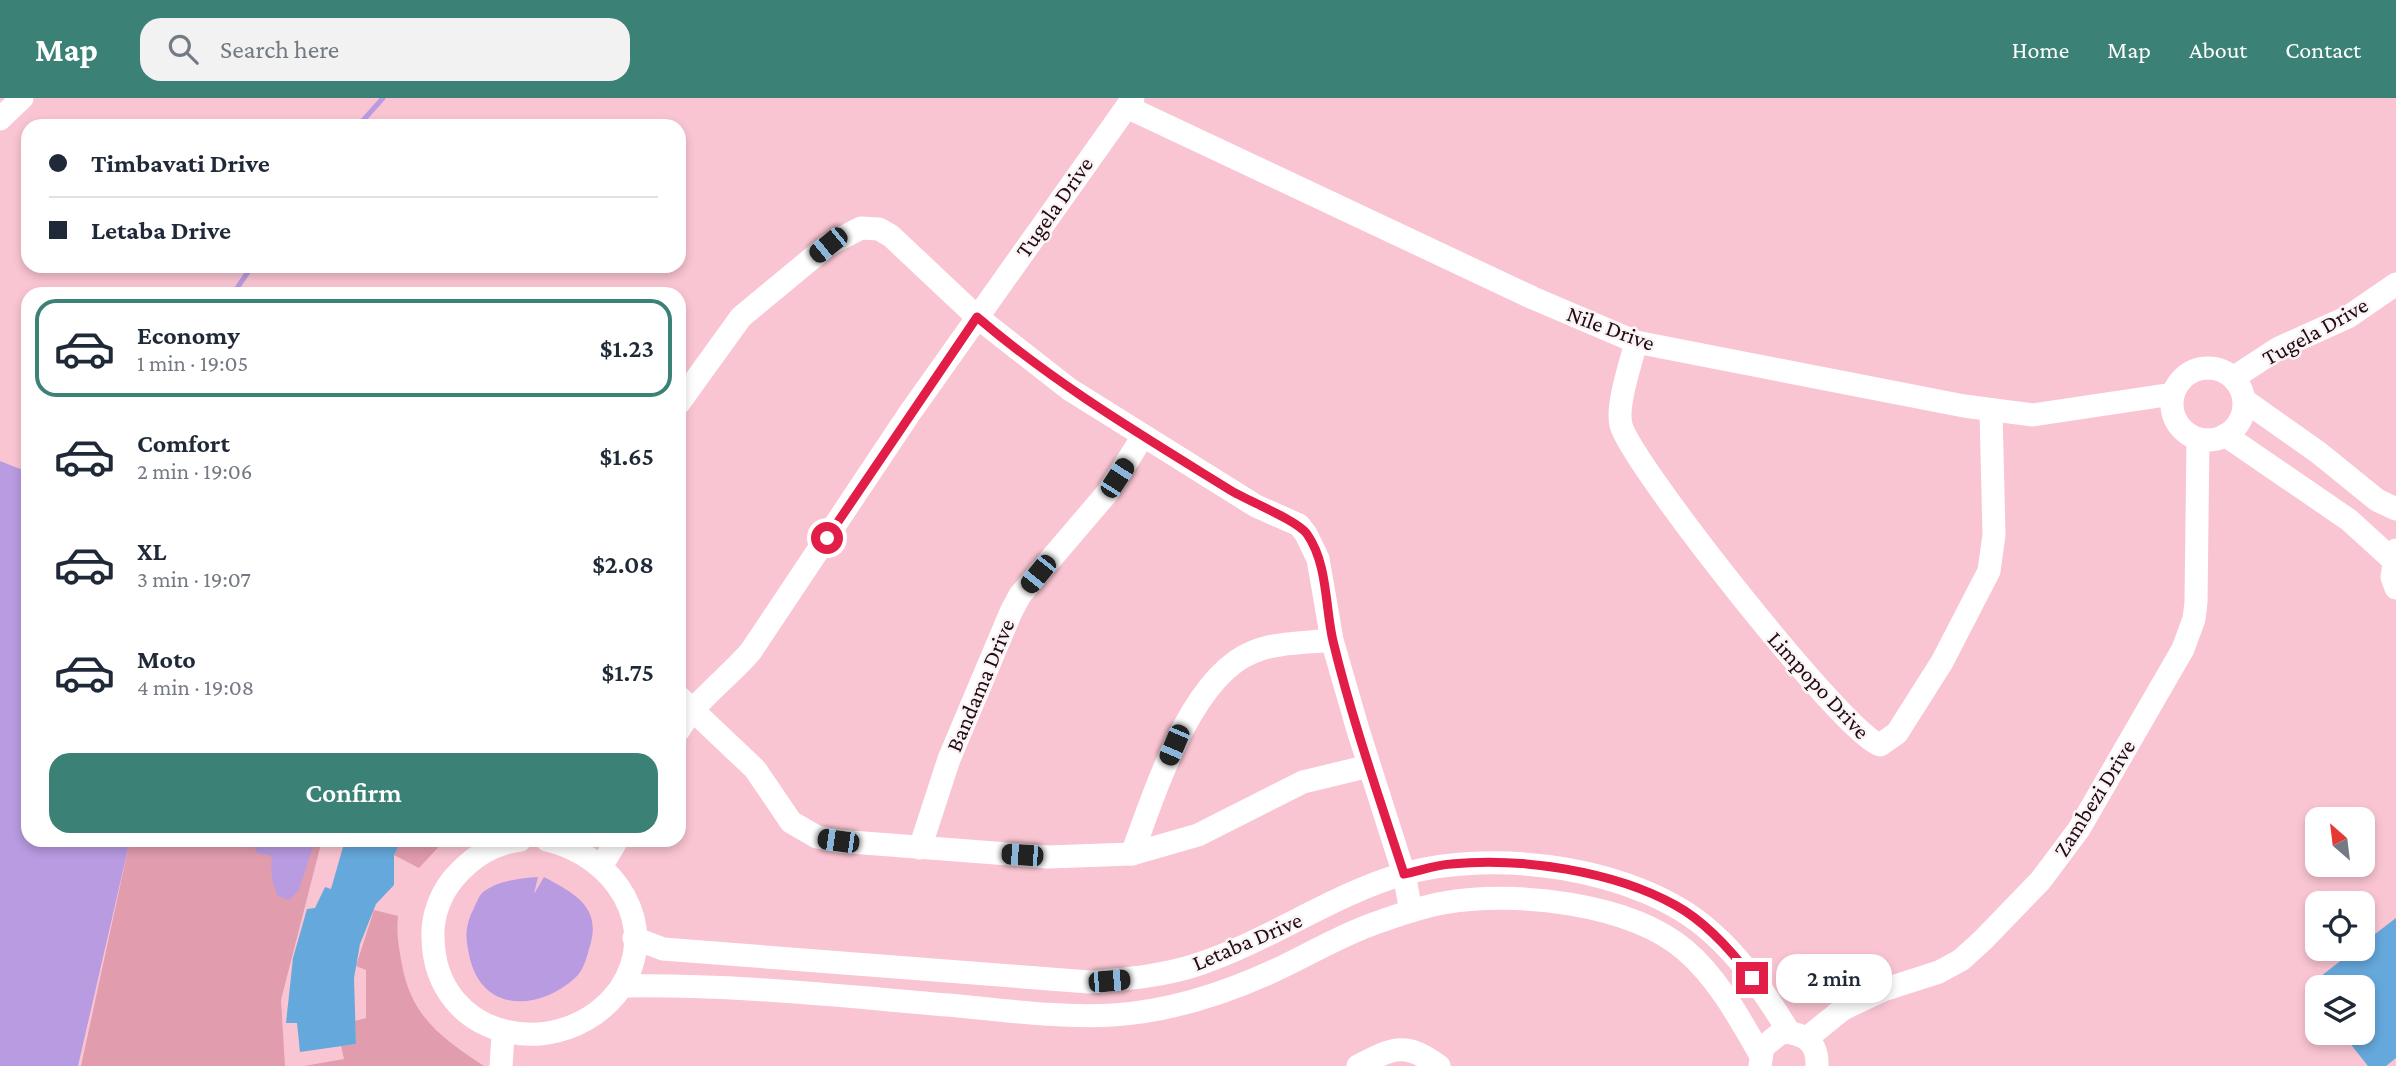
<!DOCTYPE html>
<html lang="en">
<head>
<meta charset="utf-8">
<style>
	:root { --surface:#fff; --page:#f2f2f3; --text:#1f2937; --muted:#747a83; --line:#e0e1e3; --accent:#3c8176 }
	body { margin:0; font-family:"Crimson Pro",serif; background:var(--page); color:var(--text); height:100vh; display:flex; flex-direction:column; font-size:26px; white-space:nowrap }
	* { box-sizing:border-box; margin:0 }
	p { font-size:23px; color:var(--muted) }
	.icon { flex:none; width:38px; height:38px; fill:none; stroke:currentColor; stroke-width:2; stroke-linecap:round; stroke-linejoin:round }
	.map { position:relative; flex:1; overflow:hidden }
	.sheet { position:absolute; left:21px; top:189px; width:665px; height:560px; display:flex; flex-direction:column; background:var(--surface); border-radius:21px; box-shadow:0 4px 10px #0003 }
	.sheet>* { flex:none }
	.guide { position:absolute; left:21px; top:21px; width:665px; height:154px; border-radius:21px; box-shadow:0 4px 10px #0003; display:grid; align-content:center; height:154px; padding:0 28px; background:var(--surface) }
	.needle { width:46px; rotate:332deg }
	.tools { position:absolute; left:2305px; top:709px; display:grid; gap:14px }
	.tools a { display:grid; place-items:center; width:70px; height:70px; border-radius:14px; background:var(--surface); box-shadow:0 4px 10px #0003; font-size:35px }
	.end { position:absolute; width:32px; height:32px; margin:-16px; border:9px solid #e11d48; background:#fff; box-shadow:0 0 0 4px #fff }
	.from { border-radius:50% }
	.bubble { position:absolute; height:49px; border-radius:21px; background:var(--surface); box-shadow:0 4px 10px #0003; font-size:23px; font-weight:600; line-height:49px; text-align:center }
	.car { position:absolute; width:21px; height:42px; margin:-21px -10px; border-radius:9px; box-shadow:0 0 5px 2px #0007; background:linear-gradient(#222 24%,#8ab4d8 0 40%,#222 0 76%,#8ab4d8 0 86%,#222 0) }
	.guide b { display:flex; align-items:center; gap:24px; height:66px; font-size:26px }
	.guide b+b { border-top:2px solid var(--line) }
	.guide i { width:18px; height:18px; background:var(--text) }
	ul { padding:12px 0 0; list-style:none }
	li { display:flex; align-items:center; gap:21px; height:98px; margin:0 14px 10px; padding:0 14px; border:4px solid transparent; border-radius:21px }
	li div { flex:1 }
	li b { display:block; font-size:26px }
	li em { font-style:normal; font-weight:600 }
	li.active { border-color:var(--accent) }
	li>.icon { width:63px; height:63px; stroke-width:1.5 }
	.button { display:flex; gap:14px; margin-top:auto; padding:14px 28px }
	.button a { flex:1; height:80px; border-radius:21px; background:var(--accent); color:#fff; font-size:28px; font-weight:600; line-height:80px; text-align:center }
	header { display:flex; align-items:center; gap:42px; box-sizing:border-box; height:98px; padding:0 35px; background:var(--accent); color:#fff }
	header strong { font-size:33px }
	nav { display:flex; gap:38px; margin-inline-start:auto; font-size:24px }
	.search { width:490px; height:63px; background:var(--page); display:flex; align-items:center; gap:18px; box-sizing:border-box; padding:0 24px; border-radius:21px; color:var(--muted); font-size:26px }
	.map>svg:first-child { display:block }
	.green { fill:#e19cae }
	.water { fill:#b89be1 }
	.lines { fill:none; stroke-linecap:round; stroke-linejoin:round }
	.stream { stroke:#b89be1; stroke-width:5 }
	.building { fill:#65a8db }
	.street { stroke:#fff; stroke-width:23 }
	.route { stroke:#e11d48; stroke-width:9 }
	.labels { text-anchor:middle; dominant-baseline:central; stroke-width:5; stroke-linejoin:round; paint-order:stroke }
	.street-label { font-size:23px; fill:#220c12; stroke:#fbf4f6 }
</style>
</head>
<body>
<header>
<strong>Map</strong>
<div class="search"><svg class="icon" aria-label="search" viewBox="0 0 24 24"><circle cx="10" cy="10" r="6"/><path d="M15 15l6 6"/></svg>Search here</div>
<nav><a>Home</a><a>Map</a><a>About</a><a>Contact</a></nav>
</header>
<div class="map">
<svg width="2396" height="968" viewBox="0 0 2396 968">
	<rect width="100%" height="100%" fill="#fac5d2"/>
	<g class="green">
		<path d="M130 742H322L281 902 285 968H81Z"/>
		<path d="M402 742H445L419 770 394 757Z"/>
		<path d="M374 812 398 818C396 836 399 850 402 867 412 920 442 940 484 968H304L344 961 341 948 356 946 355 923 366 920V872L356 868Z"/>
	</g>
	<g class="water">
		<path d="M0 363 28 374V742H130L78 968H0Z"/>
		<path d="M252 742H315L299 792 289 802 278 798C272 784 270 774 272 758L257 755Z"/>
		<path d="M538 779 534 796 544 779C576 796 603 810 589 851 586 862 583 873 575 880 540 912 484 916 470 861 466 843 464 832 472 814 475 809 478 799 482 795 496 783 520 780 538 779Z"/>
	</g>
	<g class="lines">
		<g class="stream">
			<path d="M358 28 383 0"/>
			<path d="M233 196 252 168"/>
		</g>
	</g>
	<g class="building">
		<path d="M345 742H402L394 757V787L376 806 360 846 354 880 356 946 300 954 297 925H286L293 860 307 811 315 810 325 789 331 791Z"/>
		<path d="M2396 820V960L2386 968H2368L2341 934H2362V889H2307L2357 850H2362V846Z"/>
	</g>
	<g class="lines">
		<g class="street">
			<path d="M1127 9 1533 200 1636 244 1964 308 2033 317 2173 296"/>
			<path d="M0 21 22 0"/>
			<path d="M1636 244C1631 265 1616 307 1621 327 1631 366 1846 638 1880 647L1897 635 1942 564 1989 473 1994 437 1991 313"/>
			<circle cx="2208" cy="306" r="36"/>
			<path d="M2233 280 2279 250 2348 219 2396 186"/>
			<path d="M2244 302 2319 355 2377 402 2396 411"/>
			<path d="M679 305 741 219 828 147 861 130 879 131 891 138 977 219 1069 291 1256 408 1299 427 1306 436 1318 461 1332 542 1358 632 1404 776 1411 813"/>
			<path d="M2225 337 2349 422 2393 462"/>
			<path d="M2396 452 2392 479 2396 490"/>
			<path d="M679 599 755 671 791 724 817 739 838 743 1048 759 1132 756 1198 737 1303 684 1369 668"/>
			<path d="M679 632C695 603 729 579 751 553L909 316 1133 0"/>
			<path d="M520 742C492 746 472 759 453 781 440 797 432 819 433 839 434 944 563 968 620 891 662 828 614 757 547 742"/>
			<path d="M920 750 949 661 1011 514 1020 497 1108 394 1143 338"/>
			<path d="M1132 756C1154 697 1190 579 1253 554 1277 544 1307 545 1332 542"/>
			<path d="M602 767 617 742"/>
			<path d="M634 840 663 851 1089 884C1126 881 1164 878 1199 866 1270 842 1332 797 1403 776 1495 750 1639 769 1711 834 1743 862 1767 898 1789 934"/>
			<path d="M622 888C731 886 840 898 948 907 1002 912 1059 920 1113 917 1174 913 1230 894 1284 868 1313 854 1342 837 1373 826 1395 818 1420 809 1443 805 1513 792 1630 805 1685 852 1717 879 1740 921 1760 956"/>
			<path d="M1807 940 1843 911 1883 892 1939 874 1961 862 1983 842 2041 782 2079 731 2183 551 2194 521 2196 504 2198 341"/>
			<path d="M501 968 503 938"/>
			<path d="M1358 968C1393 950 1405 943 1439 968"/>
			<path d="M1760 968 1763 949 1782 934C1804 935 1818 944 1817 968"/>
		</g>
	</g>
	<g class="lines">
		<path class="route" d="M827 440 977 219C1055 286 1143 338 1230 392 1248 403 1297 422 1307 436 1328 466 1325 509 1333 543 1352 622 1379 699 1404 776 1419 773 1435 767 1451 766 1520 759 1614 773 1675 807 1706 824 1731 852 1752 880"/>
	</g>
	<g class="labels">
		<g class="street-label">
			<text transform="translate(1054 109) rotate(-55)">Tugela Drive</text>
			<text transform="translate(1611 230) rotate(20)">Nile Drive</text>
			<text transform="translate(2315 233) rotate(-29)">Tugela Drive</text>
			<text transform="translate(980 587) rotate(-67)">Bandama Drive</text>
			<text transform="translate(1819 587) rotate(47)">Limpopo Drive</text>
			<text transform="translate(2094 700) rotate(-58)">Zambezi Drive</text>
			<text transform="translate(1247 843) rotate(-23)">Letaba Drive</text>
		</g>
	</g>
</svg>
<div class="tools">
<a><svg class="needle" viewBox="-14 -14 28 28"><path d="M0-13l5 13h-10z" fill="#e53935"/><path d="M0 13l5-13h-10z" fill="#747a83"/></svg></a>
<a><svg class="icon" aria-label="locate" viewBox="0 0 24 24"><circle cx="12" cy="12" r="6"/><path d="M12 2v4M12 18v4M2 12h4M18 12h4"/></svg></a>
<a><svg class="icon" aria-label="layers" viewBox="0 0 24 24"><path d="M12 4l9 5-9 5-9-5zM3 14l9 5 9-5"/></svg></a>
</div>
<i class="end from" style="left:827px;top:440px"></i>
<i class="end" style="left:1752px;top:880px"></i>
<div class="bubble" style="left:1776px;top:856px;width:116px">2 min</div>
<i class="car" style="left:828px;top:147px;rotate:231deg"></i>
<i class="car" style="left:1117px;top:380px;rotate:33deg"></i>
<i class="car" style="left:1038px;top:476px;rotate:219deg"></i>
<i class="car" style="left:1174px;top:647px;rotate:203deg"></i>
<i class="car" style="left:838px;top:743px;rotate:278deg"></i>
<i class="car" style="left:1022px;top:757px;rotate:274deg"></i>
<i class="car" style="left:1109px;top:883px;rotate:85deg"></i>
<div class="guide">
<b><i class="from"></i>Timbavati Drive</b>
<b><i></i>Letaba Drive</b>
</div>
<section class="sheet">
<ul>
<li class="active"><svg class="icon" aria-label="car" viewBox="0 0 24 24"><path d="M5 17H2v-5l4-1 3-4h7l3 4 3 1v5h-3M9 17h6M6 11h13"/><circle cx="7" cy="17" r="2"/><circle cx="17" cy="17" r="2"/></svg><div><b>Economy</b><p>1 min · 19:05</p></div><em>$1.23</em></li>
<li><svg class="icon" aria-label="car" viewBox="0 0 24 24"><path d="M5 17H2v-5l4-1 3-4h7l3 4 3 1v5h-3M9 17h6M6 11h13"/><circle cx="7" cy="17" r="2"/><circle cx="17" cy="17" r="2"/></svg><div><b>Comfort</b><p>2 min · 19:06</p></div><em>$1.65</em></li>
<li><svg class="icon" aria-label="car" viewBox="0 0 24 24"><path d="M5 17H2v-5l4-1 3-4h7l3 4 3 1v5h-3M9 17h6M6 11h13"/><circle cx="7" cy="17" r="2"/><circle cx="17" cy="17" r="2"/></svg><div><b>XL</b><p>3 min · 19:07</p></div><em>$2.08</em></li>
<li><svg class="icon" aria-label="car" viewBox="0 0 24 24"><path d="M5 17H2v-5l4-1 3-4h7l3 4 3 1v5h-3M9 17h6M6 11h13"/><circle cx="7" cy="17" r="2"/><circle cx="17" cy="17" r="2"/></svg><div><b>Moto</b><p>4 min · 19:08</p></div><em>$1.75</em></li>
</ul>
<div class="button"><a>Confirm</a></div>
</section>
</div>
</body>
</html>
